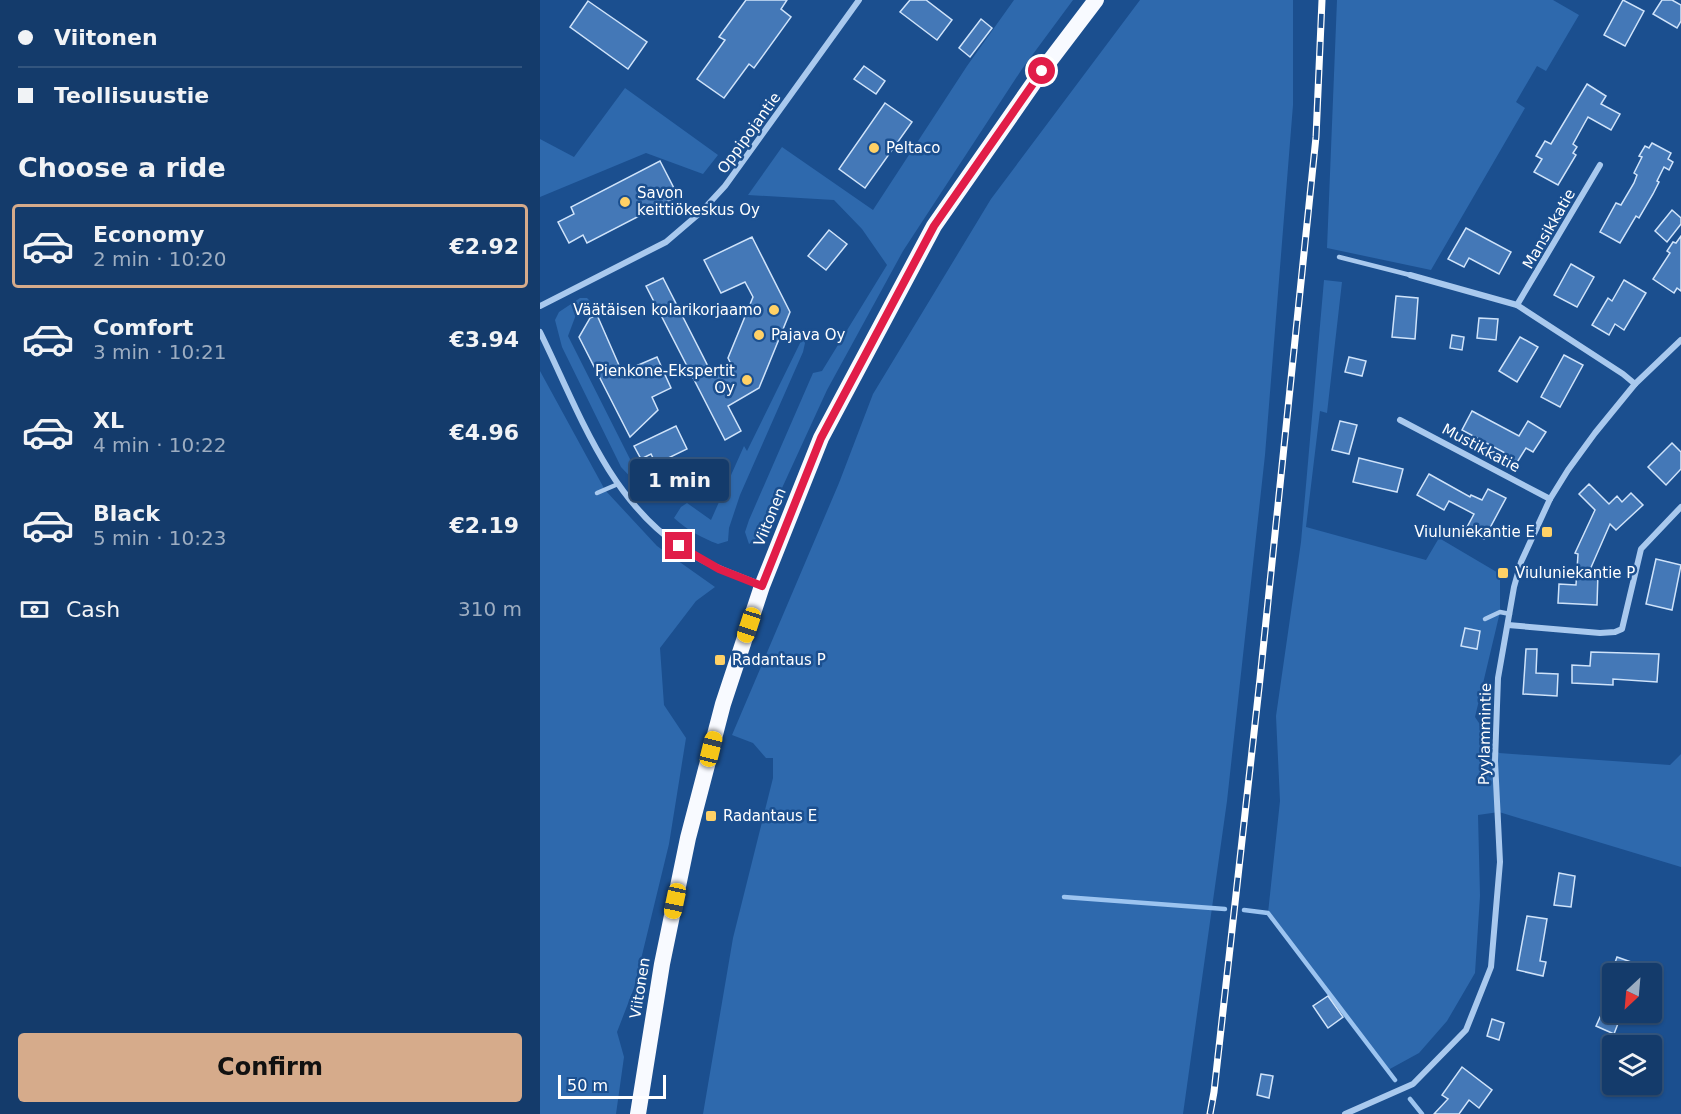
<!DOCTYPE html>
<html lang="en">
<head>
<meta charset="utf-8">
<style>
	:root { --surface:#143b6b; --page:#1d4271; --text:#f1f3f6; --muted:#9dadc1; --line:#33557e; --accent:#d6ab8b }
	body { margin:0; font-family:"DejaVu Sans",sans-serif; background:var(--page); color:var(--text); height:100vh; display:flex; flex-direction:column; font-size:22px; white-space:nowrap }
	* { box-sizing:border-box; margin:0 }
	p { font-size:20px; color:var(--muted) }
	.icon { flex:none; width:33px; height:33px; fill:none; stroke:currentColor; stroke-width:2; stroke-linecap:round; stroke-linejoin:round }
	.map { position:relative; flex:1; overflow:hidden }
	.panel { display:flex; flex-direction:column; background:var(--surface); width:540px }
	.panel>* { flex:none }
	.banner { display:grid; align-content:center; height:132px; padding:0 18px; background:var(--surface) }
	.needle { width:39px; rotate:206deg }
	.tools { position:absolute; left:1062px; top:963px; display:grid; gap:12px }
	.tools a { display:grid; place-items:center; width:60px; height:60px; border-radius:6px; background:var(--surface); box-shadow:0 2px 4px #0004,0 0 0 2px var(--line); font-size:30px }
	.scale { position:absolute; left:18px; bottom:15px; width:108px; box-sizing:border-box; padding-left:6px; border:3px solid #fff; border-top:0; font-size:16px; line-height:21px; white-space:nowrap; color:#fff; -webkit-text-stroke:4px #1b4f8f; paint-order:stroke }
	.end { position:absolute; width:27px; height:27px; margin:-14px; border:8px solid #e11d48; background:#fff; box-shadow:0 0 0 3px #fff }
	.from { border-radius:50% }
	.bubble { position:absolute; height:42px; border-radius:6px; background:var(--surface); box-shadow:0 2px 4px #0004,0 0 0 2px var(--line); font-size:20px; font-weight:700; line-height:42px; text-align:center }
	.car { position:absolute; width:18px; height:36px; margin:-18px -9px; border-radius:8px; box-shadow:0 0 4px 2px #0007; background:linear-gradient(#f5c518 24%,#345 0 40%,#f5c518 0 76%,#345 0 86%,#f5c518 0) }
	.banner b { display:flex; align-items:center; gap:21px; height:57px; font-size:22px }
	.banner b+b { border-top:2px solid var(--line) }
	.banner i { width:15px; height:15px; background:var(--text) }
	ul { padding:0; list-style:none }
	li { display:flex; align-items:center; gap:18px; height:84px; margin:0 12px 9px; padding:0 6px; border:3px solid transparent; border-radius:6px }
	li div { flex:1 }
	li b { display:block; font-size:22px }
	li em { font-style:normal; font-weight:700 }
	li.current { border-color:var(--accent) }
	li>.icon { width:54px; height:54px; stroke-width:1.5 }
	h2 { padding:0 18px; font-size:27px; line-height:72px }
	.pay { display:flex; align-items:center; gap:15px; height:66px; padding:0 18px; font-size:22px }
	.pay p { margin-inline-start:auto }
	.primary-button { display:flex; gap:12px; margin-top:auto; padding:12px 18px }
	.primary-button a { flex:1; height:69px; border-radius:6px; background:var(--accent); color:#111; font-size:24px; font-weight:700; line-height:69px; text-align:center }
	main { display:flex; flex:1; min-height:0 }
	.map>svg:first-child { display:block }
	.green { fill:#2e69ad }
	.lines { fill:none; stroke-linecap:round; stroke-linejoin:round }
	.stream { stroke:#9cc4f0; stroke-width:4.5 }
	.building { fill:#4478b7; stroke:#cfe3fa; stroke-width:1.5 }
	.service { stroke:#a9c9ee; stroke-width:4.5 }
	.minor { stroke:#a9c9ee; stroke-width:6 }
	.trunk { stroke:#f8faff; stroke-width:16 }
	.rail-casing { stroke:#fff; stroke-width:7 }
	.rail { stroke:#1b4f8f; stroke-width:4.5; stroke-dasharray:14; stroke-linecap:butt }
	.route { stroke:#e11d48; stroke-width:8 }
	.poi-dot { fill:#ffd166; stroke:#1b4f8f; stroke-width:2 }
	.labels { text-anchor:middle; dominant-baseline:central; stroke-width:5; stroke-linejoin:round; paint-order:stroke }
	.street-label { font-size:15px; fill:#fff; stroke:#1b4f8f }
	.poi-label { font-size:15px; fill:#fff; stroke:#1b4f8f; text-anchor:start }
</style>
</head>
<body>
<main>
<section class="panel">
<div class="banner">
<b><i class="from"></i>Viitonen</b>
<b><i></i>Teollisuustie</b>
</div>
<h2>Choose a ride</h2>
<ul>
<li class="current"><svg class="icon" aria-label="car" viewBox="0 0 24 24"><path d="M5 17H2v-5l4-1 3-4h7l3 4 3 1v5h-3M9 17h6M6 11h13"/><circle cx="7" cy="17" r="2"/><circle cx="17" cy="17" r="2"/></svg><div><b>Economy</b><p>2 min · 10:20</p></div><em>€2.92</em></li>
<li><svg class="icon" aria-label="car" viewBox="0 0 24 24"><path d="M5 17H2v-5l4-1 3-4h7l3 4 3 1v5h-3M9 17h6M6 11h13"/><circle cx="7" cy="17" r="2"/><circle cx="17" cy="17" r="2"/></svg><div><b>Comfort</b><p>3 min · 10:21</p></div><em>€3.94</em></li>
<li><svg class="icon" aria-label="car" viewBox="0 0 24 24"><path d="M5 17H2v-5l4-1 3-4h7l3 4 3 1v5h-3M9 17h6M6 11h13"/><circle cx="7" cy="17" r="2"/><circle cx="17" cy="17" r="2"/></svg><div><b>XL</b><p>4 min · 10:22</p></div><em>€4.96</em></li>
<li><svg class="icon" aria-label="car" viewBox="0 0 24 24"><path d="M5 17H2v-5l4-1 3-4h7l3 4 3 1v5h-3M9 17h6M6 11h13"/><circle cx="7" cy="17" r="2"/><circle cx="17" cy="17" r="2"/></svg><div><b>Black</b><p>5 min · 10:23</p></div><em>€2.19</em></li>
</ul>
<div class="pay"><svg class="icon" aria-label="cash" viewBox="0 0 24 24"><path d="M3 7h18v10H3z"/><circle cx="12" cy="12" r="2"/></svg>Cash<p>310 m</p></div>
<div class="primary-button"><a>Confirm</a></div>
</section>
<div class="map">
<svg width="1141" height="1114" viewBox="0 0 1141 1114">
	<rect width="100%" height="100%" fill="#1b4f8f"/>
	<g class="green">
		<path d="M474 0H533L482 69 363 251 287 390 220 536 209 544 205 532 209 520 273 373 282 371 347 265 322 229 294 200 208 195 242 147 333 210 427 66Z"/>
		<path d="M600 0H753V105L725 455 687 801 643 1114H163L193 938 233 778V758H226L213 743 192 735 299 483 333 394 451 199Z"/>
		<path d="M797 0H1013L1039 15 1006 71 997 66 976 102 985 108 891 270 787 248Z"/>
		<path d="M85 88 178 155 163 174 106 153 0 197V139L34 157Z"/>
		<path d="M784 280 802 282 787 413 780 411 766 527 886 560 899 538 960 574V612L935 717 959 753 1130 765 1141 754V867L959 812 938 815 940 896 935 973 907 1021 879 1053 848 1070 728 913 740 801 736 716 761 542Z"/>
		<path d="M40 298H47L52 303 37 312 28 336 94 467 126 489 114 502 81 467 22 347 15 320 19 312Z"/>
		<path d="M263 337 265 343 263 352 200 495 189 528 188 541 178 544C162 538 147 530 134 518L141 507 147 503 171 520 204 446 207 451Z"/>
		<path d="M0 371 65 490 117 546 175 587 156 601 120 648 124 705 146 738 129 844 94 988 77 1032 84 1057 76 1114H0Z"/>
	</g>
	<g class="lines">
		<g class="stream">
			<path d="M524 897 685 909"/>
			<path d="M704 910 728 913 855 1080"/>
			<path d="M870 1099 882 1114"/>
		</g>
	</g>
	<g class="building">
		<path d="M206 0H247L241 9 251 17 214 68 209 64 184 98 157 79 185 40 179 37Z"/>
		<path d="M370 0H386L412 20 397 40 360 12Z"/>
		<path d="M1083 0 1104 11 1085 46 1064 35Z"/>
		<path d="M1122 0H1132L1141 5V21L1137 28 1113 14Z"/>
		<path d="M48 1 107 42 88 69 30 27Z"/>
		<path d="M441 19 452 28 430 57 419 48Z"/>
		<path d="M324 66 345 81 336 94 314 79Z"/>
		<path d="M1047 84 1066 96 1061 104 1080 114 1071 130 1048 117 1033 144 1037 147 1033 153 1036 155 1018 185 994 172 1002 159 996 156 1005 141 1011 144Z"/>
		<path d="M345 103 372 122 325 188 299 169Z"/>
		<path d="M1112 143 1131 153 1128 159 1133 162 1129 170 1124 167 1117 181 1119 182 1113 194 1099 218 1096 216 1080 243 1060 232 1076 203 1081 205 1094 183 1097 175 1094 173 1102 157 1099 156 1105 146 1109 148Z"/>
		<path d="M120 161 138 196 47 243 43 235 29 243 18 222 34 214 31 207Z"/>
		<path d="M1132 210 1141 218V224L1127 242 1115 231Z"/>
		<path d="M926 228 971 252 959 274 929 258 924 267 908 259Z"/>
		<path d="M289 230 307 244 286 270 268 256Z"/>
		<path d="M1141 236V291L1137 288 1134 293 1113 279 1130 253 1127 251 1133 242 1136 243Z"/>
		<path d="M212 237 250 312 219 388 188 406 201 431 185 440 106 286 123 278 173 376 194 370 188 358 213 297 205 282 181 293 164 260Z"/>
		<path d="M1031 264 1054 277 1037 307 1014 295Z"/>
		<path d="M1084 280 1106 293 1084 330 1075 324 1069 335 1052 325 1068 298 1072 301Z"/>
		<path d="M856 296 878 298 875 339 852 337Z"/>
		<path d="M57 315 82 372 117 357 131 388 112 397 118 410 90 437 39 337 50 318Z"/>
		<path d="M939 318 958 319 956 340 937 338Z"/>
		<path d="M912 335 924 337 922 350 910 348Z"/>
		<path d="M980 337 998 347 977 382 959 371Z"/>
		<path d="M1024 355 1043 365 1020 407 1001 397Z"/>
		<path d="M809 357 826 361 822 376 805 372Z"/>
		<path d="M932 411 979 436 988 421 1006 432 993 452 986 448 976 464 965 457 967 454 922 430Z"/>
		<path d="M800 421 817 425 809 454 792 450Z"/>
		<path d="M136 426 147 449 116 464 111 454 101 459 94 446Z"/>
		<path d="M1132 443 1141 452V469L1126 485 1108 467Z"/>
		<path d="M819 458 863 469 857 492 813 482Z"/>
		<path d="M889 474 930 497 931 495 942 500 948 489 966 498 944 539 926 529 934 514 909 501 904 510 877 495Z"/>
		<path d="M1049 484 1069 504 1077 496 1082 502 1091 493 1103 505 1076 530 1070 524 1049 572 1058 573 1057 605 1018 603 1019 584 1036 585 1038 554 1035 553 1055 510 1039 494Z"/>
		<path d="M1116 559 1141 565 1132 610 1106 604Z"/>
		<path d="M925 628 940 631 937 649 921 646Z"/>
		<path d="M986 649H997L996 673 1018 674 1017 696 983 694Z"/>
		<path d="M1051 652 1119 654 1117 682 1073 679V685L1032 683V665L1050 666Z"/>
		<path d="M1019 873 1035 876 1031 907 1014 905Z"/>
		<path d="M987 916 1007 919 1000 961 1006 962 1003 976 977 970Z"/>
		<path d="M1077 957 1094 963 1091 974H1071Z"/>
		<path d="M788 996 803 1017 788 1028 773 1006Z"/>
		<path d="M1062 1013 1079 1021 1074 1034 1056 1026Z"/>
		<path d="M952 1019 964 1023 959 1040 947 1036Z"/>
		<path d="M922 1067 952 1090 939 1108 929 1100 919 1114H894L908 1099 902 1095Z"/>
		<path d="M721 1074 733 1076 729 1098 717 1095Z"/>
	</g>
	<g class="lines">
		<g class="service">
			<path d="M799 257 870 275"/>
			<path d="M57 493 78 484"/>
			<path d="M945 619 960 612 970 614"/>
		</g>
		<g class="minor">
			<path d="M870 275 977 305 1083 374 1095 384"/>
			<path d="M977 305 1060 165"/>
			<path d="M0 306 126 242 161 212 185 186 319 0"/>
			<path d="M0 332C37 407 67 497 139 546 164 564 193 574 222 585"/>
			<path d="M860 420 1010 499"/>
			<path d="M968 625 1060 633 1075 632 1082 629 1101 549 1141 507"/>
			<path d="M805 1114 873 1084 926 1030 951 967 960 862 955 761 958 678 974 587 981 562 1010 499 1028 470 1055 433 1095 384 1141 340"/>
		</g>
		<path class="trunk" d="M98 1114 122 964 148 838 183 704 222 586 281 438 394 226 502 71 556 0"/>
		<defs>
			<path id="rail" d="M670 1114 674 1092 720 679 776 137 782 0"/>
		</defs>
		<use href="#rail" class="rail-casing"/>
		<use href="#rail" class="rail"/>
	</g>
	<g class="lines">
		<path class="route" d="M139 546 179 569 222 586 281 438 394 226 502 71"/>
	</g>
	<g class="poi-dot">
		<circle cx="334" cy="148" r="6"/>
		<circle cx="85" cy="202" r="6"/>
		<circle cx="234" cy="310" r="6"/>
		<circle cx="219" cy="335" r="6"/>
		<circle cx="207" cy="380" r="6"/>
		<rect x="1001" y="526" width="12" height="12" rx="3"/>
		<rect x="957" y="567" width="12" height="12" rx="3"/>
		<rect x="174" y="654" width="12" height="12" rx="3"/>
		<rect x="165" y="810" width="12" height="12" rx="3"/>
	</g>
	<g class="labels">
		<g class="street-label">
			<text transform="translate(209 133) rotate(-54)">Oppipojantie</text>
			<text transform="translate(1009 229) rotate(-60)">Mansikkatie</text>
			<text transform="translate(941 448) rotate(28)">Mustikkatie</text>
			<text transform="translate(230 517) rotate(-68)">Viitonen</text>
			<text transform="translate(945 734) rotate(-89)">Pyylammintie</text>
			<text transform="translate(100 988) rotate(-81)">Viitonen</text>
		</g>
		<g class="poi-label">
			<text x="346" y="148">Peltaco</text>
			<text x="97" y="193">Savon<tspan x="97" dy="17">keittiökeskus Oy</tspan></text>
			<text x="222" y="310" text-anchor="end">Väätäisen kolarikorjaamo</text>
			<text x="231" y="335">Pajava Oy</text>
			<text x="195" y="371" text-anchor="end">Pienkone-Ekspertit<tspan x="195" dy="17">Oy</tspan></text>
			<text x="995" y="532" text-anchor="end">Viuluniekantie E</text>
			<text x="975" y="573">Viuluniekantie P</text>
			<text x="192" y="660">Radantaus P</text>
			<text x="183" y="816">Radantaus E</text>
		</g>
	</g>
</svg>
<div class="tools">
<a><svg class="needle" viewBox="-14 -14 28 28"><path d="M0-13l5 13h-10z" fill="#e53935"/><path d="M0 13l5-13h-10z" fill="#9dadc1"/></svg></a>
<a><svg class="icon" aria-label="layers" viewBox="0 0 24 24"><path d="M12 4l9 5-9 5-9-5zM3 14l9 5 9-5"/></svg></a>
</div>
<div class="scale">50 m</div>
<i class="end from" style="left:502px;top:71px"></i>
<i class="end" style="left:139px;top:546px"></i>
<div class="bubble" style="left:90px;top:459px;width:99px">1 min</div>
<i class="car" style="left:209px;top:625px;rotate:198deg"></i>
<i class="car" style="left:171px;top:749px;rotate:14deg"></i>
<i class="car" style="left:135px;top:901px;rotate:192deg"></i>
</div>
</main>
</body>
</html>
